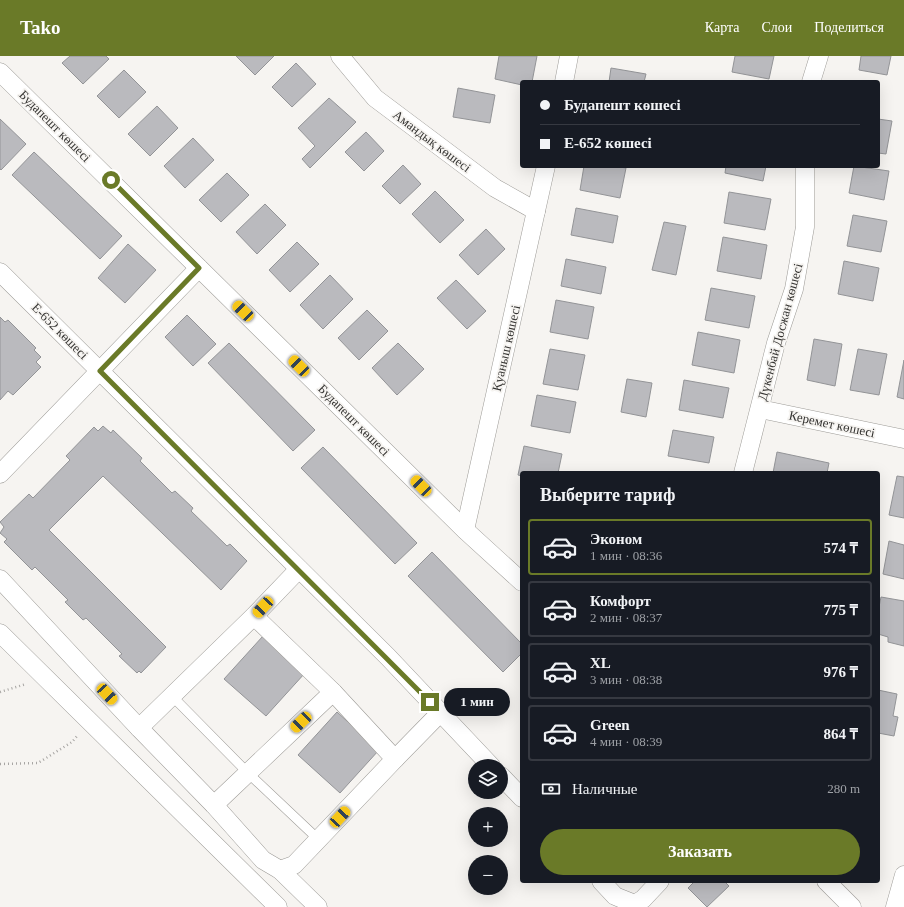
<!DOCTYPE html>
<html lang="ru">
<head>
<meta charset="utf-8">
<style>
	:root { --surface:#171b24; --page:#242831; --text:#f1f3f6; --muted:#9ea1a6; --line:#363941; --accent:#6a7a28 }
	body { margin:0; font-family:Georgia,serif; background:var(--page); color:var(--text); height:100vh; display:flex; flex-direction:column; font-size:15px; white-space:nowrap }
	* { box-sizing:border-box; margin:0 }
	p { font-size:13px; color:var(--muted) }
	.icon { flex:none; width:22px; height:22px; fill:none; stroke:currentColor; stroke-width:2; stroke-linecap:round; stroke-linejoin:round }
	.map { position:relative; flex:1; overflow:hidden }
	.details { position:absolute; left:520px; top:415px; width:360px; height:412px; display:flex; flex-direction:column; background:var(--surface); border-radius:4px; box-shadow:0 4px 16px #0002 }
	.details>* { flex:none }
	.guide { position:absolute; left:520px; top:24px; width:360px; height:88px; border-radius:4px; box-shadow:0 4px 16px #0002; display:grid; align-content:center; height:88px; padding:0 20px; background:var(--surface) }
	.fabs { position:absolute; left:468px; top:703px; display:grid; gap:8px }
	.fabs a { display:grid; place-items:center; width:40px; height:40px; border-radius:50%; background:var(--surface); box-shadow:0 4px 16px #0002; font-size:20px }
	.end { position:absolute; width:18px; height:18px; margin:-9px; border:5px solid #6a7a28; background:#fff; box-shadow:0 0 0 2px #fff }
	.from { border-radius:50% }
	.bubble { position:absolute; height:28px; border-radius:14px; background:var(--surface); box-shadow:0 4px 16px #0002; font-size:13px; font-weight:800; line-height:28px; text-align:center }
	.car { position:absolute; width:12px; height:24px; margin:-12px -6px; border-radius:5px; box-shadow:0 0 3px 1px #0007; background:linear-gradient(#f5c518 24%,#345 0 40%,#f5c518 0 76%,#345 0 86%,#f5c518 0) }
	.guide b { display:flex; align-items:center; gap:14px; height:38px; font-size:15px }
	.guide b+b { border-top:1px solid var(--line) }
	.guide i { width:10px; height:10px; background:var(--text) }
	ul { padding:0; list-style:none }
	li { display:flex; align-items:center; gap:12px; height:56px; margin:0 8px 6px; padding:0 12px; border:2px solid var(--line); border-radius:4px }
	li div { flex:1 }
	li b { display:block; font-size:15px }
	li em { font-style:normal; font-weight:800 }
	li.on { border-color:var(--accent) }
	li>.icon { width:36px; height:36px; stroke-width:1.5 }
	h2 { padding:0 20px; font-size:18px; line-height:48px }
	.pay { display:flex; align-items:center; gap:10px; height:44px; padding:0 20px; font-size:15px }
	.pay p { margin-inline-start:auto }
	.action { display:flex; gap:8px; margin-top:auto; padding:8px 20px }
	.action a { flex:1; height:46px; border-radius:24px; background:var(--accent); color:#fff; font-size:16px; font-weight:800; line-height:46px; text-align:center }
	header { display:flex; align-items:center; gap:24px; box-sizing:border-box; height:56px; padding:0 20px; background:var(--accent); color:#fff }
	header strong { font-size:19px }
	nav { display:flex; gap:22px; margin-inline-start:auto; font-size:14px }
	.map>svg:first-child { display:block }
	.building { fill:#bababe; stroke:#939497 }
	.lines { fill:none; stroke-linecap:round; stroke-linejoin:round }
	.service-casing { stroke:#9c9a96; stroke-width:10 }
	.minor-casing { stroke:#9c9a96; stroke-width:19 }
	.path { stroke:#a7a5a3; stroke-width:2.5; stroke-dasharray:1 3; stroke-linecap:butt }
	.service { stroke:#fff; stroke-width:9 }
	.minor { stroke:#fff; stroke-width:18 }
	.route { stroke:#6a7a28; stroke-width:5 }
	.labels { text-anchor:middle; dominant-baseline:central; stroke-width:3.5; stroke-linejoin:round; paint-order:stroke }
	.street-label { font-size:13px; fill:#343331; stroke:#f6f4f1 }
</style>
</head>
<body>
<header>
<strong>Tako</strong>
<nav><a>Карта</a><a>Слои</a><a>Поделиться</a></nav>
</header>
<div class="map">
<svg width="904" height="851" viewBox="0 0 904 851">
	<rect width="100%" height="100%" fill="#f6f4f1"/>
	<g class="building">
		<path d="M70 0H106L109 3 83 28 62 7Z"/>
		<path d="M236 0H274L255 19Z"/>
		<path d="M499 0H537L532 26H522V29L495 23Z"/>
		<path d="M735 0H774L769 23 732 16Z"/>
		<path d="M861 0H891L887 19 859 14Z"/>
		<path d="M296 7 316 28 292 51 272 31Z"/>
		<path d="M611 12 646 18 644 26H609Z"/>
		<path d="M124 14 146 36 119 62 97 40Z"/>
		<path d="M458 32 495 39 490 67 453 61Z"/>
		<path d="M329 42 356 66 310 112 302 103 315 90 298 72Z"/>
		<path d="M157 50 178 72 150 100 128 78Z"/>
		<path d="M0 63 26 88 1 114 0 113Z"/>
		<path d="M878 63 892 65 886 98 878 97Z"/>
		<path d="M366 76 384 95 364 115 345 96Z"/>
		<path d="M193 82 214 104 185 132 164 110Z"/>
		<path d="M34 96 122 180 100 203 12 119Z"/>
		<path d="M403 109 421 128 400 148 382 130Z"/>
		<path d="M584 110H614L626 112 620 142 580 134Z"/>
		<path d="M726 110H766L763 125 725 117Z"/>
		<path d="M854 110 889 115 884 144 849 137Z"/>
		<path d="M227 117 249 139 221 166 199 144Z"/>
		<path d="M435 135 464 164 440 187 412 158Z"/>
		<path d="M729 136 771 143 765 174 724 167Z"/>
		<path d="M265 148 286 169 257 198 236 176Z"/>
		<path d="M576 152 618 160 613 187 571 179Z"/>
		<path d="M853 159 887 165 881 196 847 190Z"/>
		<path d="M664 166 686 170 676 219 652 214Z"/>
		<path d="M486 173 505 193 478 219 459 199Z"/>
		<path d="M723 181 767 189 761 223 717 215Z"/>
		<path d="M297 186 319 208 290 236 269 214Z"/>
		<path d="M128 188 156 214 125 247 98 222Z"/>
		<path d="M566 203 606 211 601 238 561 230Z"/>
		<path d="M844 205 879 212 873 245 838 238Z"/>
		<path d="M330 219 353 243 323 273 300 249Z"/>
		<path d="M456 224 486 255 467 273 437 242Z"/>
		<path d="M711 232 755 240 749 272 705 264Z"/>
		<path d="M556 244 594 251 588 283 550 276Z"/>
		<path d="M367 254 388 275 359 304 338 282Z"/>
		<path d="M187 259 216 288 193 310 165 281Z"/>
		<path d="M0 261 5 266 8 264 36 292 34 294 41 301 36 306 41 311 13 339 8 335 0 344Z"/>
		<path d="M698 276 740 284 734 317 692 309Z"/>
		<path d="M814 283 842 288 835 330 807 324Z"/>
		<path d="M229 287 315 374 293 395 208 307Z"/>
		<path d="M398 287 424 313 397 339 372 312Z"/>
		<path d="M550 293 585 299 578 334 543 328Z"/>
		<path d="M858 293 887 298 879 339 850 334Z"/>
		<path d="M904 304V343L897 341Z"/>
		<path d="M627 323 652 327 646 361 621 356Z"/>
		<path d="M684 324 729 332 723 362 679 354Z"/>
		<path d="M537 339 576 346 570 377 531 370Z"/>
		<path d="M103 370 111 377 113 374 142 402 140 405 172 437 175 435 193 452 191 455 227 490 230 488 247 505 221 534 103 420 49 474 166 591 141 617 139 615 137 617 119 600 122 598 86 562 83 564 65 546 68 544 35 511 32 514 4 486 7 483 0 477 4 471 0 466 29 438 33 442 70 404 66 400 94 371 98 375Z"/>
		<path d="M673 374 714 381 709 407 668 400Z"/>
		<path d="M524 390 562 398 558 417H522V420L518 419Z"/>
		<path d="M323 391 417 487 395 508 301 412Z"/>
		<path d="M777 396 829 407 827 417H773Z"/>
		<path d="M897 420 904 421V462L889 459Z"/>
		<path d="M889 485 904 489V523L883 518Z"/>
		<path d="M432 496 522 588V597L503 616 408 520Z"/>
		<path d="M881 541 904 545V590L888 586V581L878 578V556Z"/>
		<path d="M263 580 305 617 266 660 224 623Z"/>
		<path d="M878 634 897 638 893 660 898 661 894 680 878 677Z"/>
		<path d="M337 656 379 694 340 737 298 699Z"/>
		<path d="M695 825H724L729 830 707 851 688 832Z"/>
	</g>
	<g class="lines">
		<defs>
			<path id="service" d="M172 640 248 717 319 784"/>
			<g id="minor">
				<path d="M340 0 375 42 495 132 536 155"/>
				<path d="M0 16 465 474 522 526"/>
				<path d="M564 26 569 0"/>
				<path d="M811 26 819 0"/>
				<path d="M0 216 388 601 491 710"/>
				<path d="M760 353 904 383"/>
				<path d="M743 417 776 287 794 233 805 171V110"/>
				<path d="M0 418 199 212"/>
				<path d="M465 474 546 110"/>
				<path d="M0 523 139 672"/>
				<path d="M254 560 333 636 395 703 294 809 280 814 263 804 214 749 139 672 254 560 299 513"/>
				<path d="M0 577 278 851"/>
				<path d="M395 703 440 657"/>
				<path d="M501 720 522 742"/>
				<path d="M214 749 333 636"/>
				<path d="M280 814 318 851"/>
				<path d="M601 825 615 840 635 848 643 843 660 825"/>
				<path d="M826 825 852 851"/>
				<path d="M895 851 904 819"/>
			</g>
		</defs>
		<use href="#service" class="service-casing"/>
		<use href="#minor" class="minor-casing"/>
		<g class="path">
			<path d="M0 636 26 628"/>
			<path d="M0 708 38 707 72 686 78 679"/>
		</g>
		<use href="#service" class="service"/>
		<use href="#minor" class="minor"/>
	</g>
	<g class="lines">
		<path class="route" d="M111 124 199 212 100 315 430 646"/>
	</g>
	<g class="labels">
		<g class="street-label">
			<text transform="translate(55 70) rotate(45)">Будапешт көшесі</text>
			<text transform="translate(432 85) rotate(37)">Амандық көшесі</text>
			<text transform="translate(60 275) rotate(45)">Е-652 көшесі</text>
			<text transform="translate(780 276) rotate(-75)">Дүкенбай Досжан көшесі</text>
			<text transform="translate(506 292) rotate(-77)">Қуаныш көшесі</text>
			<text transform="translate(354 364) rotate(45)">Будапешт көшесі</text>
			<text transform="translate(832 368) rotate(12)">Керемет көшесі</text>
		</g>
	</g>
</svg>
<div class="fabs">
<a><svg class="icon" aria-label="layers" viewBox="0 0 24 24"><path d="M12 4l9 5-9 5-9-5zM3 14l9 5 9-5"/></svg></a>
<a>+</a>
<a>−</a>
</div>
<i class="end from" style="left:111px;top:124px"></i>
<i class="end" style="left:430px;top:646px"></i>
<div class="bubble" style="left:444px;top:632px;width:66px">1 мин</div>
<i class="car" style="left:243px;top:255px;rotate:314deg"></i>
<i class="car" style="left:299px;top:310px;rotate:315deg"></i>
<i class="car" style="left:421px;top:430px;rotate:315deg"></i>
<i class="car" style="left:263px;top:551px;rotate:223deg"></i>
<i class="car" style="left:107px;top:638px;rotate:137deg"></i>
<i class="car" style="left:301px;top:666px;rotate:226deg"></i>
<i class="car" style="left:340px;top:761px;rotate:43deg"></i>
<div class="guide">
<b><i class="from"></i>Будапешт көшесі</b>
<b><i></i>Е-652 көшесі</b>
</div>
<section class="details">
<h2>Выберите тариф</h2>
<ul>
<li class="on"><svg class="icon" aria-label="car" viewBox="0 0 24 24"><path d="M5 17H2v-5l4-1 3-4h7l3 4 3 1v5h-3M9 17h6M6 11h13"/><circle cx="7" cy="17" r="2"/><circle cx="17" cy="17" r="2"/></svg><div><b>Эконом</b><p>1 мин · 08:36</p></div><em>574 ₸</em></li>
<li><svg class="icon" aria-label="car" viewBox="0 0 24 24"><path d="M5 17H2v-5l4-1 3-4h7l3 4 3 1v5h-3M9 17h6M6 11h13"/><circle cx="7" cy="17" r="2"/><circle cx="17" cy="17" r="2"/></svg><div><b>Комфорт</b><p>2 мин · 08:37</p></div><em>775 ₸</em></li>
<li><svg class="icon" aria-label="car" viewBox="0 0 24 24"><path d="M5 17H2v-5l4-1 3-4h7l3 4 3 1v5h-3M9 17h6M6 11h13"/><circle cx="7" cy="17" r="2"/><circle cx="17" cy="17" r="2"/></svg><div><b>XL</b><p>3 мин · 08:38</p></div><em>976 ₸</em></li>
<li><svg class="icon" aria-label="car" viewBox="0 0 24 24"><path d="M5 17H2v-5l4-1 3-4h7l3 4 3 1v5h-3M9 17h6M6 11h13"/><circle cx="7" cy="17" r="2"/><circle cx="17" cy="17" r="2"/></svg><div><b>Green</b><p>4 мин · 08:39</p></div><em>864 ₸</em></li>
</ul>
<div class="pay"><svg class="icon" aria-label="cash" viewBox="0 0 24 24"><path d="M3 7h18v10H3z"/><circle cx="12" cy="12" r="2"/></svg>Наличные<p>280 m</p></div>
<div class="action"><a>Заказать</a></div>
</section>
</div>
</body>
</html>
